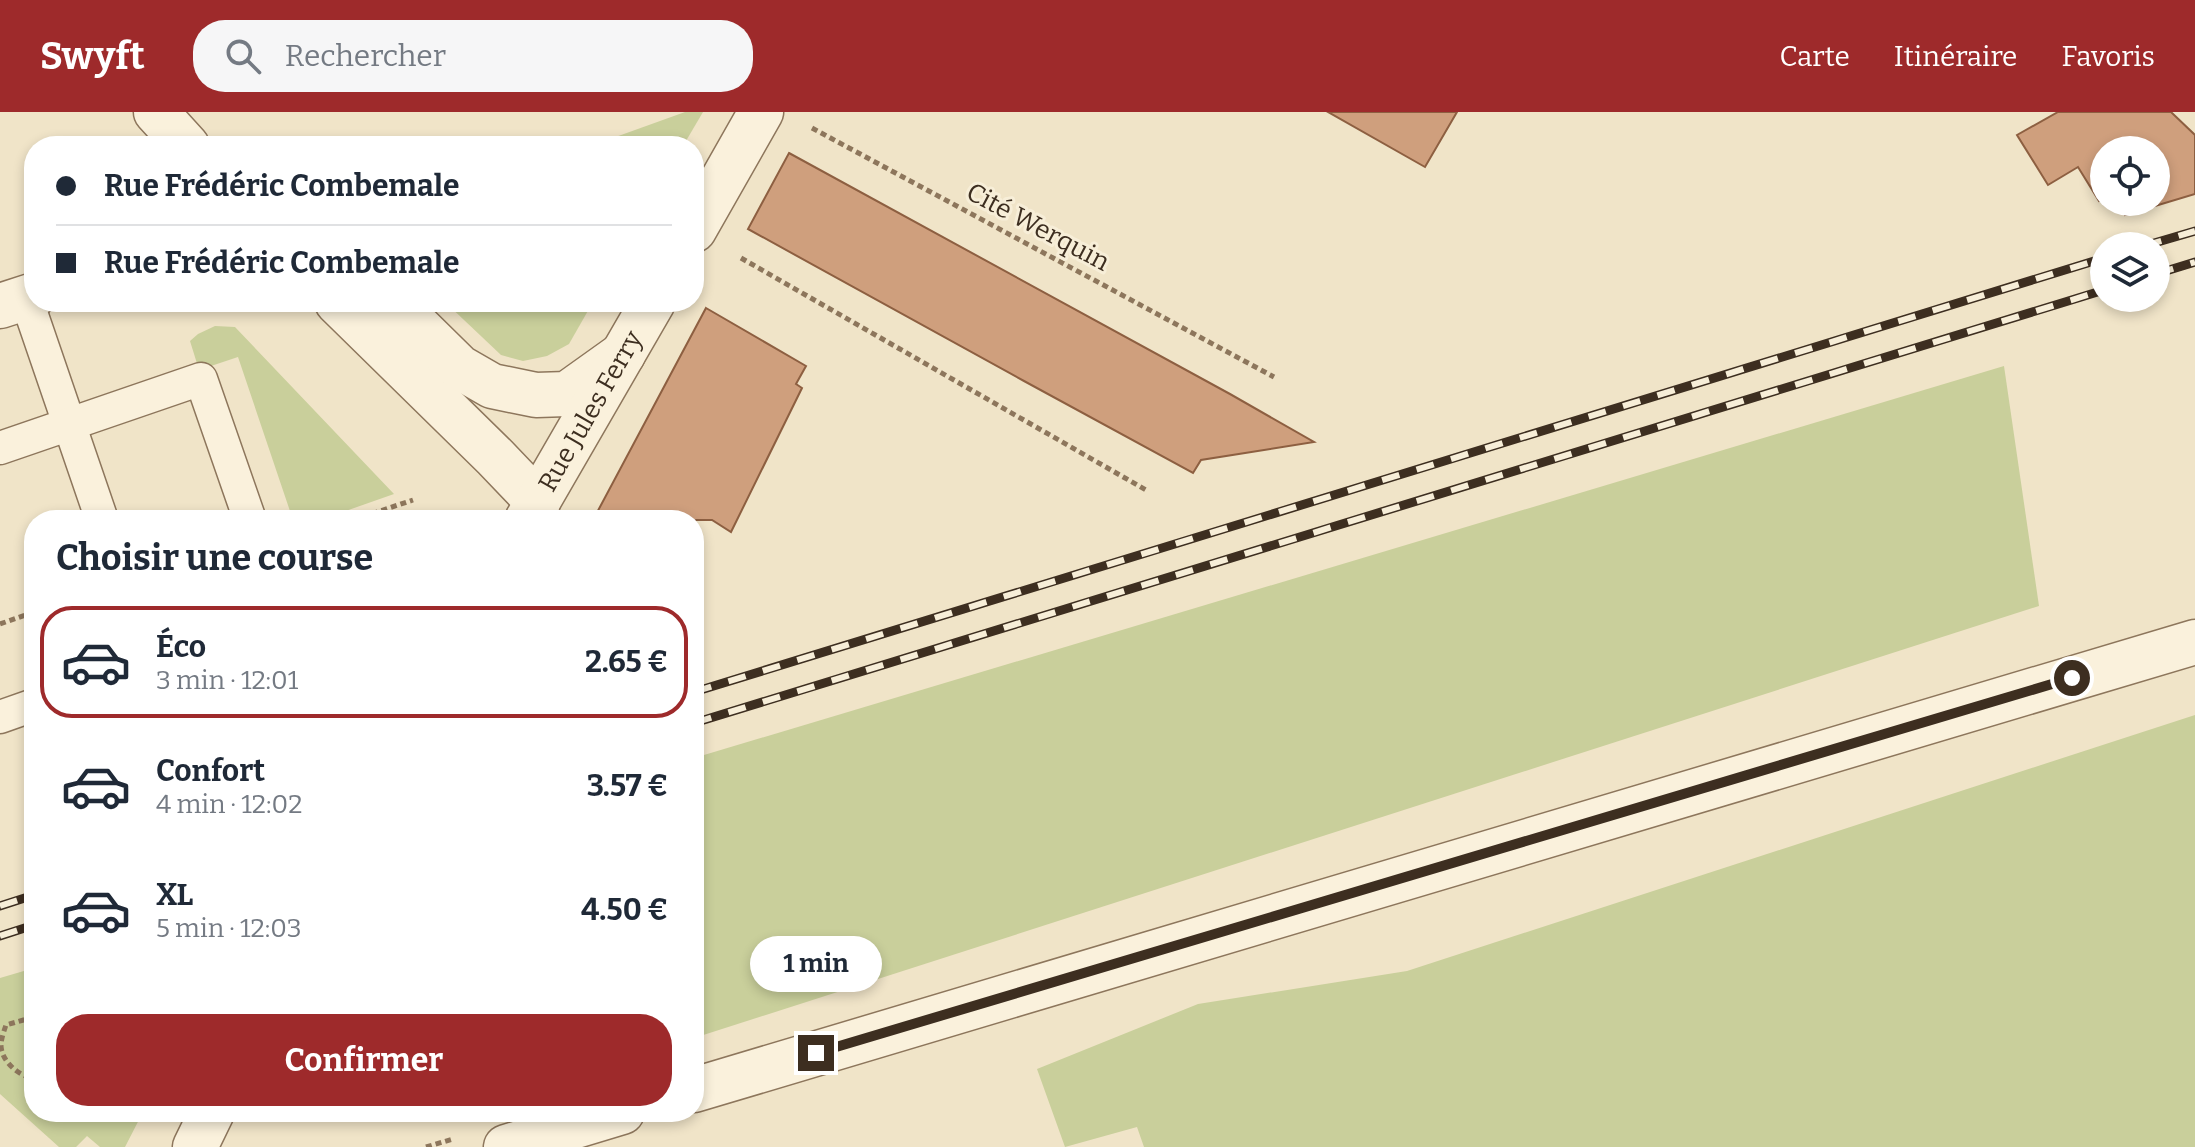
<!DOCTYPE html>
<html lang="fr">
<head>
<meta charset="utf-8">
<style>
	:root { --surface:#fff; --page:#f6f6f7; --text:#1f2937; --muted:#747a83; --line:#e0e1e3; --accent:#9e2a2b }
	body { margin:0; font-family:Bitter,serif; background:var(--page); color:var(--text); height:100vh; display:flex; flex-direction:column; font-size:30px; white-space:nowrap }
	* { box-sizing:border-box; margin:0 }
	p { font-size:26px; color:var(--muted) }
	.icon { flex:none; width:44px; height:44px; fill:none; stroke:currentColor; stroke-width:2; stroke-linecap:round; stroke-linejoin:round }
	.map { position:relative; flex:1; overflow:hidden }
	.details { position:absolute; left:24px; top:398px; width:680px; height:612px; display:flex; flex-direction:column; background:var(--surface); border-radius:32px; box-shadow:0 4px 12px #0003 }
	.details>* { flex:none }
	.top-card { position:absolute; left:24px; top:24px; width:680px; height:176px; border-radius:32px; box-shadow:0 4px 12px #0003; display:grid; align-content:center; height:176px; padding:0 32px; background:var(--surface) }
	.controls { position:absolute; left:2090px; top:24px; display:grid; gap:16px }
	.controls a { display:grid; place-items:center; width:80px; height:80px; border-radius:50%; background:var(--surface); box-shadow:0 4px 12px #0003; font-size:40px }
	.end { position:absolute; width:36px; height:36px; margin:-18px; border:10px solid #3d2e20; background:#fff; box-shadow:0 0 0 4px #fff }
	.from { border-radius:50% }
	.bubble { position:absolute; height:56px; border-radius:28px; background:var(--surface); box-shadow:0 4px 12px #0003; font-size:26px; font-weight:700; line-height:56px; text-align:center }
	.top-card b { display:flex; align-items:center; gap:28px; height:76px; font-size:30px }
	.top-card b+b { border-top:2px solid var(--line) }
	.top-card i { width:20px; height:20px; background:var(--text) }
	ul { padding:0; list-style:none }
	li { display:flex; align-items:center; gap:24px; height:112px; margin:0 16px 12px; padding:0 16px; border:4px solid transparent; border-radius:32px }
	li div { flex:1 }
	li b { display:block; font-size:30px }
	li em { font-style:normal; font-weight:700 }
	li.selected { border-color:var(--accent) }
	li>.icon { width:72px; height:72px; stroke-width:1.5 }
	h2 { padding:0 32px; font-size:36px; line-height:96px }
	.primary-button { display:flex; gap:16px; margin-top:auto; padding:16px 32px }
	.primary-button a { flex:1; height:92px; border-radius:32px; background:var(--accent); color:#fff; font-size:32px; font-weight:700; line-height:92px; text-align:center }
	header { display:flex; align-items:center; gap:48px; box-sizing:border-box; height:112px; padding:0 40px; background:var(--accent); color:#fff }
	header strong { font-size:38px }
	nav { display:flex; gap:44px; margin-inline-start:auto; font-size:28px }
	.search { width:560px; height:72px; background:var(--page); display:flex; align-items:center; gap:20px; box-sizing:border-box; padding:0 28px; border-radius:32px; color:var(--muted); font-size:30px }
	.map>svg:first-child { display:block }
	.green { fill:#c9cf9b }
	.building { fill:#cf9f7d; stroke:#8d5f41; stroke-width:2 }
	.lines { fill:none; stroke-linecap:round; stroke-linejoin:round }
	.service-casing { stroke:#8d765c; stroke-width:35 }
	.minor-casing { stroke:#8d765c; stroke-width:47 }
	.tertiary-casing { stroke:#8d765c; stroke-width:47 }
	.path { stroke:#8d765c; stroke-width:5; stroke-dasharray:6 4; stroke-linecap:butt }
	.service { stroke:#faf1dc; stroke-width:32 }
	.minor { stroke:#faf1dc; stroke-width:44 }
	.tertiary { stroke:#faf1dc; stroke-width:44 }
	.rail-casing { stroke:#3d2e20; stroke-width:9 }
	.rail { stroke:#f7eed8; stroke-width:6; stroke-dasharray:18; stroke-linecap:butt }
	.route { stroke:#3d2e20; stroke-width:10 }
	.labels { text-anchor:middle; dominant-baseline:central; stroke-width:6; stroke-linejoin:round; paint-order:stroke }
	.street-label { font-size:26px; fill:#3d2e20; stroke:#f7eed8 }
</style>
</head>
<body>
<header>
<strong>Swyft</strong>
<div class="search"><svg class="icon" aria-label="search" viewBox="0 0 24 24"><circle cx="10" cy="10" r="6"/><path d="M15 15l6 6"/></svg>Rechercher</div>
<nav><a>Carte</a><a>Itinéraire</a><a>Favoris</a></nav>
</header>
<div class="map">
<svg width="2195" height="1035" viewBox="0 0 2195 1035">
	<rect width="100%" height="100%" fill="#f0e4c8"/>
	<g class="green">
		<path d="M685 0H703L683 34H612L610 27Z"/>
		<path d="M445 190H593L569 232 547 244 523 249 501 243Z"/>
		<path d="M215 214 235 215 394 382 320 408H293L238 245 199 258 190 229 198 222Z"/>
		<path d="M2004 254 2039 494 694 926V646Z"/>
		<path d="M2195 603V1035H1144L1137 1015 1065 1035 1037 957 1198 892 1407 859Z"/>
		<path d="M34 856V1000H143L125 1035H100L87 1024 76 1035H59L0 982V866Z"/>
	</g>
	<g class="building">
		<path d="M1328 0H1457L1425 55Z"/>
		<path d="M2058 0H2171L2195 23V82L2125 103 2117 90H2156V38H2104V87L2099 89 2078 55 2048 73 2017 23Z"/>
		<path d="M789 41 1230 282 1314 330 1201 348 1193 361 1024 269 748 117Z"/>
		<path d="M706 196 806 254 796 272 802 276 731 420 712 408H593Z"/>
	</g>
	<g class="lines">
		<defs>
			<g id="service">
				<path d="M26 186 102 408"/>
				<path d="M0 336 201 267 250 408"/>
				<path d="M0 605 34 593"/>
			</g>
			<g id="minor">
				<path d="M156 0 187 34"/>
				<path d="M337 190 495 345 538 390"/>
				<path d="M393 190 459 255 492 274 536 283 567 282 623 242"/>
				<path d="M0 194 34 183"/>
			</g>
			<g id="tertiary">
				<path d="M694 118 761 0"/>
				<path id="s1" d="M527 408 653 190"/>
				<path d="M694 978 2195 530"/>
				<path d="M195 1035 212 1000"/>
				<path d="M506 1035 622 1000"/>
			</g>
		</defs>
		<use href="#service" class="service-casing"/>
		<use href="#minor" class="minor-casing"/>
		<use href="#tertiary" class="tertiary-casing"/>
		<g class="path">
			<path d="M812 16 1274 265"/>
			<path d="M741 146 1146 378"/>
			<path d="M353 408 413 388"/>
			<path d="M0 512 34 500"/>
			<path d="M34 905 6 913C4 919 1 927 1 934 2 950 19 964 34 967"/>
			<path d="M426 1035 453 1027"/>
		</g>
		<use href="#service" class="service"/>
		<use href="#minor" class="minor"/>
		<use href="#tertiary" class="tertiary"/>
		<defs>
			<g id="rail">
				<path d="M2144 134 2195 119"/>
				<path d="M2156 162 2195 150"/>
				<path d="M694 580 2104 146"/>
				<path d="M694 611 2104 178"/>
				<path d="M0 794 34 783"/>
				<path d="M0 824 34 813"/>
			</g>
		</defs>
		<use href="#rail" class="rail-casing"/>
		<use href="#rail" class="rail"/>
	</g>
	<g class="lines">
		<path class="route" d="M816 941 2072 566"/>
	</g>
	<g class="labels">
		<g class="street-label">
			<text transform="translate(1038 115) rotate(28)">Cité Werquin</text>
			<text stroke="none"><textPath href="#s1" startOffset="126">Rue Jules Ferry</textPath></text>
		</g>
	</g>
</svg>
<div class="controls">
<a><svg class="icon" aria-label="locate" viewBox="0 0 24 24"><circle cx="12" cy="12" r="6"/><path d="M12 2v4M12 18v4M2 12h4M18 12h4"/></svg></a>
<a><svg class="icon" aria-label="layers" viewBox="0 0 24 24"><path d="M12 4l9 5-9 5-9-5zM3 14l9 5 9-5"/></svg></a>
</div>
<i class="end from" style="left:2072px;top:566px"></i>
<i class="end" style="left:816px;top:941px"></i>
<div class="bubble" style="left:750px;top:824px;width:132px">1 min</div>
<div class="top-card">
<b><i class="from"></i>Rue Frédéric Combemale</b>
<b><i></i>Rue Frédéric Combemale</b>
</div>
<section class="details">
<h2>Choisir une course</h2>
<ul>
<li class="selected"><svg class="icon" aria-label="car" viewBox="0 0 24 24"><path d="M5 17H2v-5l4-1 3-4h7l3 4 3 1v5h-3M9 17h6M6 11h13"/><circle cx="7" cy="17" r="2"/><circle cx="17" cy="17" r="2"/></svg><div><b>Éco</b><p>3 min · 12:01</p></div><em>2.65 €</em></li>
<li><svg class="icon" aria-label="car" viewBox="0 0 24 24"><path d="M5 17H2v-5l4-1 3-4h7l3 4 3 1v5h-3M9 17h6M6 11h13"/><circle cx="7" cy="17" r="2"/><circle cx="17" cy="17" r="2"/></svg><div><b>Confort</b><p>4 min · 12:02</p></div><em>3.57 €</em></li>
<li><svg class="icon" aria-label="car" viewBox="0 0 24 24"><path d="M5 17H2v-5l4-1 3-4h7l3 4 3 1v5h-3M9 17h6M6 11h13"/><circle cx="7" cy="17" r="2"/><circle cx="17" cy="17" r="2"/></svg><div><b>XL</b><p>5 min · 12:03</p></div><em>4.50 €</em></li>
</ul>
<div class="primary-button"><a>Confirmer</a></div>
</section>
</div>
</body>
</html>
